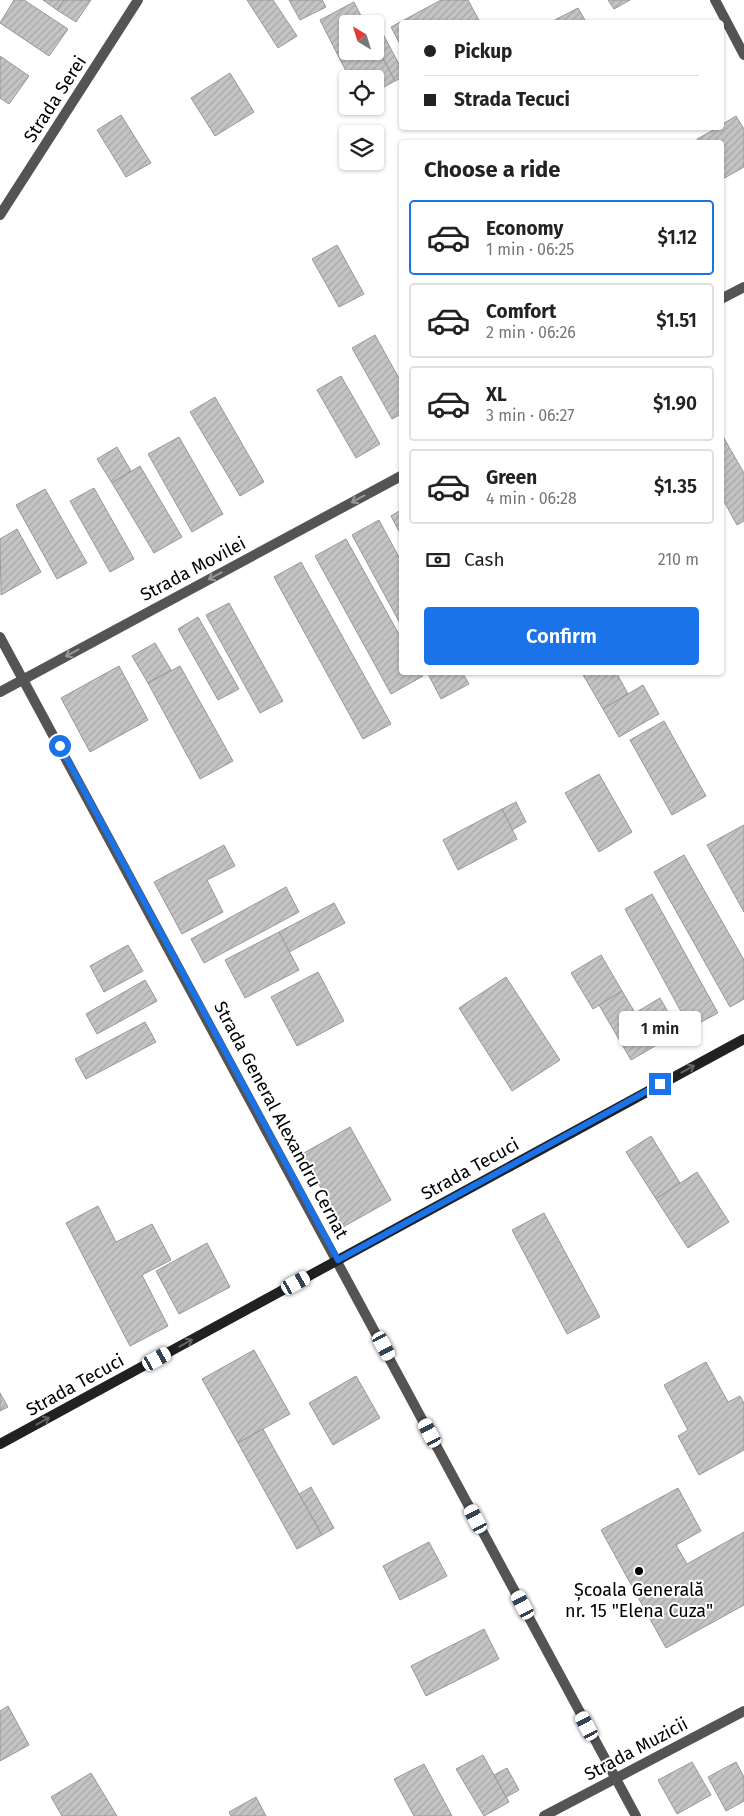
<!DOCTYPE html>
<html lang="en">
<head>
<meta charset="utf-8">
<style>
	:root { --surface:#fff; --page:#f6f6f6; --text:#222; --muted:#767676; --line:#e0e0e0; --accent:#1a73e8 }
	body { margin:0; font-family:"Fira Sans",sans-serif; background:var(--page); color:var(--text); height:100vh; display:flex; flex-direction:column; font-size:19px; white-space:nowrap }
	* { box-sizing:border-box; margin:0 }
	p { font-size:16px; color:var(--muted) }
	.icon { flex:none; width:28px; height:28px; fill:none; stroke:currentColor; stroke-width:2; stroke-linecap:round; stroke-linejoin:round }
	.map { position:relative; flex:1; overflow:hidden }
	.drawer { position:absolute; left:399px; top:140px; width:325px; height:535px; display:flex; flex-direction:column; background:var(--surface); border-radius:5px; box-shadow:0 1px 4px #0004 }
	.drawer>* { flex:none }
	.banner { position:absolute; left:399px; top:20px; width:325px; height:110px; border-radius:5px; box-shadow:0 1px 4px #0004; display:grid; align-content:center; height:110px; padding:0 25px; background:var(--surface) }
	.needle { width:32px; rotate:322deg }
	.fabs { position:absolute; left:339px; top:15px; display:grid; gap:10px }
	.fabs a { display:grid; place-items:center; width:45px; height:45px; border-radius:5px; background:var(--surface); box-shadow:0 1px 4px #0004; font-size:25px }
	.end { position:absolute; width:22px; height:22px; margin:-11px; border:6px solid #1a73e8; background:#fff; box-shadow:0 0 0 2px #fff }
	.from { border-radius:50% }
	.bubble { position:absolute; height:35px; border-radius:5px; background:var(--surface); box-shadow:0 1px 4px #0004; font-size:16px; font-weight:600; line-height:35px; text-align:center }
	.car { position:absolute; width:15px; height:30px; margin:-15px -8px; border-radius:6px; box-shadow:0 0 4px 1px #0007; background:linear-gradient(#fff 24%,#345 0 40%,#fff 0 76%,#345 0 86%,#fff 0) }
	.banner b { display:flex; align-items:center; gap:18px; height:48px; font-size:19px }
	.banner b+b { border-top:1px solid var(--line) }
	.banner i { width:12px; height:12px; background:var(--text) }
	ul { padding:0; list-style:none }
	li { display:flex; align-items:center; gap:15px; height:75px; margin:0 10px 8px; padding:0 15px; border:2px solid var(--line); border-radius:5px }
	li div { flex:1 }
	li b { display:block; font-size:19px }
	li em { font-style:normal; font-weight:600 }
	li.current { border-color:var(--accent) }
	li>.icon { width:45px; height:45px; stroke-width:1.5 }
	h2 { padding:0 25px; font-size:22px; line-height:60px }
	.pay { display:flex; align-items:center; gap:12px; height:55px; padding:0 25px; font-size:19px }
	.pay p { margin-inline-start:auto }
	.cta { display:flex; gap:10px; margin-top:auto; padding:10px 25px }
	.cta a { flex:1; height:58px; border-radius:5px; background:var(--accent); color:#fff; font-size:20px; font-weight:600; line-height:58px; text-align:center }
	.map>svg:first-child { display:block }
	.building { fill:url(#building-hatch); stroke:#989898 }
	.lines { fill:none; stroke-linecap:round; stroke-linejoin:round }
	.minor { stroke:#545454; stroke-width:10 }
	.tertiary { stroke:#545454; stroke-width:10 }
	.secondary { stroke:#212121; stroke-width:10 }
	.oneway { stroke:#989898 }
	.oneway2 { stroke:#646464 }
	.route { stroke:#1a73e8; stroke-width:6 }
	.poi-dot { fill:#000; stroke:#fff; stroke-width:2 }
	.labels { text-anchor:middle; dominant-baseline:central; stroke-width:4; stroke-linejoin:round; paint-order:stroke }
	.street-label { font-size:18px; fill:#000; stroke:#fff }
	.poi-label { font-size:18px; fill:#000; stroke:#fff }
</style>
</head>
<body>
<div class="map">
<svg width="744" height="1816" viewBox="0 0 744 1816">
	<defs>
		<pattern id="building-hatch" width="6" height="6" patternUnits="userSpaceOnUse" patternTransform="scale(1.25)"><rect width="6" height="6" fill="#c4c4c4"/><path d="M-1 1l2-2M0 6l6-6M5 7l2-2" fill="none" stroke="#a7a7a7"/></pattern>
	</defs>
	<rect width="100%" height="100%" fill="#fff"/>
	<g class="building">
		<path d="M14 0H24L68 29 49 56 0 23Z"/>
		<path d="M43 0H64L57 10Z"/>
		<path d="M64 0H91L76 22 57 10Z"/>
		<path d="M247 0H273L297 36 278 48Z"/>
		<path d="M289 0H322L326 7 300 20Z"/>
		<path d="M441 0H468L480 22H401V46L391 27Z"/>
		<path d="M608 0H630L614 9Z"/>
		<path d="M354 2 365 24H348V51H375V43L395 81 375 92V79H350L320 20Z"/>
		<path d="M578 8 586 22H551Z"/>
		<path d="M383 34 401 68V78L395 81 375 43V39Z"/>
		<path d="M0 56 29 76 9 104 0 98Z"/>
		<path d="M230 73 254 112 215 136 191 98Z"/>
		<path d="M121 115 151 163 126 177 97 130Z"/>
		<path d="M736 116 744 129V167L721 180V142H699L697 139 717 128H721V125Z"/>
		<path d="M337 245 364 294 339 307 312 259Z"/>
		<path d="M375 335 401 382V414L392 419 352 348Z"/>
		<path d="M341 376 380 444 356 458 317 390Z"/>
		<path d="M215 397 264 482 240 496 190 412Z"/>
		<path d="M721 433 744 473V521L737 525 721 496Z"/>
		<path d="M179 437 223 514 192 532 148 454Z"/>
		<path d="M117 447 131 471 112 483 97 459Z"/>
		<path d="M140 466 182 537 154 553 112 483Z"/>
		<path d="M94 488 134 559 110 572 70 501Z"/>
		<path d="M45 489 87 563 57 579 16 505Z"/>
		<path d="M401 510V535L391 516Z"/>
		<path d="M379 520 401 561V625L352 535Z"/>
		<path d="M17 529 41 572 1 595 0 539Z"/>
		<path d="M346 539 401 638V672H420L423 676 391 694 315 556Z"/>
		<path d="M301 562 391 724 363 739 274 577Z"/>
		<path d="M229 603 283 701 260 713 206 615Z"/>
		<path d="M198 617 239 689 218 700 178 629Z"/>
		<path d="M155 643 171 670 148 683 132 656Z"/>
		<path d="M119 666 148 720 90 752 61 698Z"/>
		<path d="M180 666 233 761 200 779 148 683Z"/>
		<path d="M427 672H462L469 684 441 699Z"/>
		<path d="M616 672 628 694 603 709 582 673Z"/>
		<path d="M643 685 659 714 619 737 603 709Z"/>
		<path d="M664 721 706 796 672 815 630 740Z"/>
		<path d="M599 774 632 832 599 852 565 793Z"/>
		<path d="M516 802 526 822 512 830 502 809Z"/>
		<path d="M502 809 517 839 458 870 443 840Z"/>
		<path d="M744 825V912L707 845Z"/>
		<path d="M224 845 235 866 207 880 223 912 182 934 154 882Z"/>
		<path d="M684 855 744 960V999L730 1007 654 872Z"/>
		<path d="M286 887 299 912 204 963 191 939Z"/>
		<path d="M652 894 718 1013 690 1028 625 909Z"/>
		<path d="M334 903 345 923 289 952 279 932Z"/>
		<path d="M279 932 299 970 245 998 225 960Z"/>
		<path d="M128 945 143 971 104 992 90 966Z"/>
		<path d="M601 955 622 991 593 1009 571 973Z"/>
		<path d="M318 972 344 1021 297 1046 271 997Z"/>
		<path d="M506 977 560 1060 512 1091 459 1008Z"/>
		<path d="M145 980 157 1001 97 1034 86 1014Z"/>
		<path d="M622 991 655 1046 631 1060 599 1005Z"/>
		<path d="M660 998 679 1031 655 1046 635 1013Z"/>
		<path d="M145 1022 156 1042 86 1079 75 1059Z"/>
		<path d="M350 1127 391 1200 343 1227 302 1154Z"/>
		<path d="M651 1136 680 1183 656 1199 626 1152Z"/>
		<path d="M697 1172 729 1222 688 1248 656 1199Z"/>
		<path d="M98 1206 116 1242 152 1224 171 1260 142 1275 168 1326 130 1346 66 1223Z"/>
		<path d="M544 1213 600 1317 567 1334 512 1230Z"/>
		<path d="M207 1243 230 1287 179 1314 156 1271Z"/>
		<path d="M254 1350 290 1414 238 1443 202 1379Z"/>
		<path d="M706 1362 728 1402 740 1396 744 1403V1450L699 1475 678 1436 688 1430 664 1385Z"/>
		<path d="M356 1376 380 1418 333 1445 309 1403Z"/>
		<path d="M0 1393 8 1407 0 1411Z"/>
		<path d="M263 1429 322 1535 297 1549 238 1443Z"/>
		<path d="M311 1487 334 1528 322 1535 299 1494Z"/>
		<path d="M678 1488 701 1531 676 1545 687 1564 744 1532V1605L666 1648 601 1530Z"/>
		<path d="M429 1542 447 1576 400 1600 383 1566Z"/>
		<path d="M484 1629 499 1659 426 1696 411 1666Z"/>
		<path d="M8 1706 29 1745 0 1761V1711Z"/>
		<path d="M483 1755 509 1802 484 1816 456 1769Z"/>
		<path d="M692 1762 711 1795 677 1814 658 1780Z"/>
		<path d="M736 1762 744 1777V1801L726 1811 708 1777Z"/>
		<path d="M424 1764 452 1816H414L394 1779Z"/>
		<path d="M507 1768 519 1790 506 1797 494 1775Z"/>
		<path d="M91 1773 117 1816H62L51 1797Z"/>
		<path d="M256 1797 266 1816H231L229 1812Z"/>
	</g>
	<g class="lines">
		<g class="minor">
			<path d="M715 0 744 55"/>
			<path d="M544 1816 744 1711"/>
		</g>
		<g class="tertiary">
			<path d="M0 215 138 0"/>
			<path d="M721 299 744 287"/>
			<path d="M0 637 636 1816"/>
			<path d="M0 692 401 476"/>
		</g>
		<path class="secondary" d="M0 1444 744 1039"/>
	</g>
	<defs><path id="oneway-shaft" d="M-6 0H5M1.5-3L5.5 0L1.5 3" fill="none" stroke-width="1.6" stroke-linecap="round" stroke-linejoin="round" transform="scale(1.25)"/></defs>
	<g class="oneway">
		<use href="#oneway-shaft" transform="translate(358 499) rotate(152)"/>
		<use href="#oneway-shaft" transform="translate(215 576) rotate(152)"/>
		<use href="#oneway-shaft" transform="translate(72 653) rotate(152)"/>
	</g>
	<g class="oneway2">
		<use href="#oneway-shaft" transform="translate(688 1069) rotate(-29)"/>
		<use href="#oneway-shaft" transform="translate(186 1343) rotate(-29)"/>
		<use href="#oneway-shaft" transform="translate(43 1421) rotate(-29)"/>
	</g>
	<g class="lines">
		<path class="route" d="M60 746 338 1260 660 1084"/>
	</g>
	<circle class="poi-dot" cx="639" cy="1571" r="5"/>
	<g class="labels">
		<g class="street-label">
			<text transform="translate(55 99) rotate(-57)">Strada Serei</text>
			<text transform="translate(193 569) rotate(-28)">Strada Movilei</text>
			<text transform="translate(281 1120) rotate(62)">Strada General Alexandru Cernat</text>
			<text transform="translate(470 1169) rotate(-29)">Strada Tecuci</text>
			<text transform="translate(75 1385) rotate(-29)">Strada Tecuci</text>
			<text transform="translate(636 1749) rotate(-28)">Strada Muzicii</text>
		</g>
		<g class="poi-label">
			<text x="639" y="1590">Școala Generală<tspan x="639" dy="21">nr. 15 "Elena Cuza"</tspan></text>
		</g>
	</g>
</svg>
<div class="fabs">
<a><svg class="needle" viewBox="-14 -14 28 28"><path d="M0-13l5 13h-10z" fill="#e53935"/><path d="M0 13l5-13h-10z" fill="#767676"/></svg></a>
<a><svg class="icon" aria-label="locate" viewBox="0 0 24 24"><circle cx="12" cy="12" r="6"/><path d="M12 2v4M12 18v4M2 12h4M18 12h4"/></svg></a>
<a><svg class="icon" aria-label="layers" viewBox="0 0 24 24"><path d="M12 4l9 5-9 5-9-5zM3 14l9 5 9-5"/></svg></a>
</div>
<i class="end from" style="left:60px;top:746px"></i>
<i class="end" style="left:660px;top:1084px"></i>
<div class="bubble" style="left:619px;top:1011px;width:82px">1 min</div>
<i class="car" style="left:296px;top:1283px;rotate:61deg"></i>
<i class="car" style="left:384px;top:1346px;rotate:152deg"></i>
<i class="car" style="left:157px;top:1359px;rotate:61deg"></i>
<i class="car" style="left:430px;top:1433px;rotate:332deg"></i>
<i class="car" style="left:476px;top:1519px;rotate:332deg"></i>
<i class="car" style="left:523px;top:1605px;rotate:332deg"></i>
<i class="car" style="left:587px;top:1726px;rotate:332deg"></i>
<div class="banner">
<b><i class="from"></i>Pickup</b>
<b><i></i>Strada Tecuci</b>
</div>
<section class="drawer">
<h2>Choose a ride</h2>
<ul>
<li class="current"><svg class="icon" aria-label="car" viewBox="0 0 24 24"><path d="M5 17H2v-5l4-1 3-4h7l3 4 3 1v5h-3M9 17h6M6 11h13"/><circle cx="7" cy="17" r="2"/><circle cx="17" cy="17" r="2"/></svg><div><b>Economy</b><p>1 min · 06:25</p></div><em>$1.12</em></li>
<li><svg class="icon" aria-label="car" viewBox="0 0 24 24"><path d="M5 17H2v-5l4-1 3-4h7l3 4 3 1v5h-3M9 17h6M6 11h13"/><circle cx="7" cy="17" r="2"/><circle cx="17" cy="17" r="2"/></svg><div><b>Comfort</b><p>2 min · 06:26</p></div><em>$1.51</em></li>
<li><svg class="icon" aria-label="car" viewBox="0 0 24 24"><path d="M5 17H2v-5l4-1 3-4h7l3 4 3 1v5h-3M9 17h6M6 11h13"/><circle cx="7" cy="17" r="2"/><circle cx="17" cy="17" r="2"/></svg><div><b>XL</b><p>3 min · 06:27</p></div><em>$1.90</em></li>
<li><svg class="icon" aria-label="car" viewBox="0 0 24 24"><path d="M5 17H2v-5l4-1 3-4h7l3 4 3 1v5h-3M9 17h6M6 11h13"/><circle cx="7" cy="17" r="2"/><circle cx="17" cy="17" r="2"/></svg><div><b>Green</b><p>4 min · 06:28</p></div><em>$1.35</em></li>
</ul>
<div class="pay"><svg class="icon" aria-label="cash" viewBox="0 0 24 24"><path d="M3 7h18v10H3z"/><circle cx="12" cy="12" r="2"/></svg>Cash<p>210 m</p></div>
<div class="cta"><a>Confirm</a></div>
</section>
</div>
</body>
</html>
